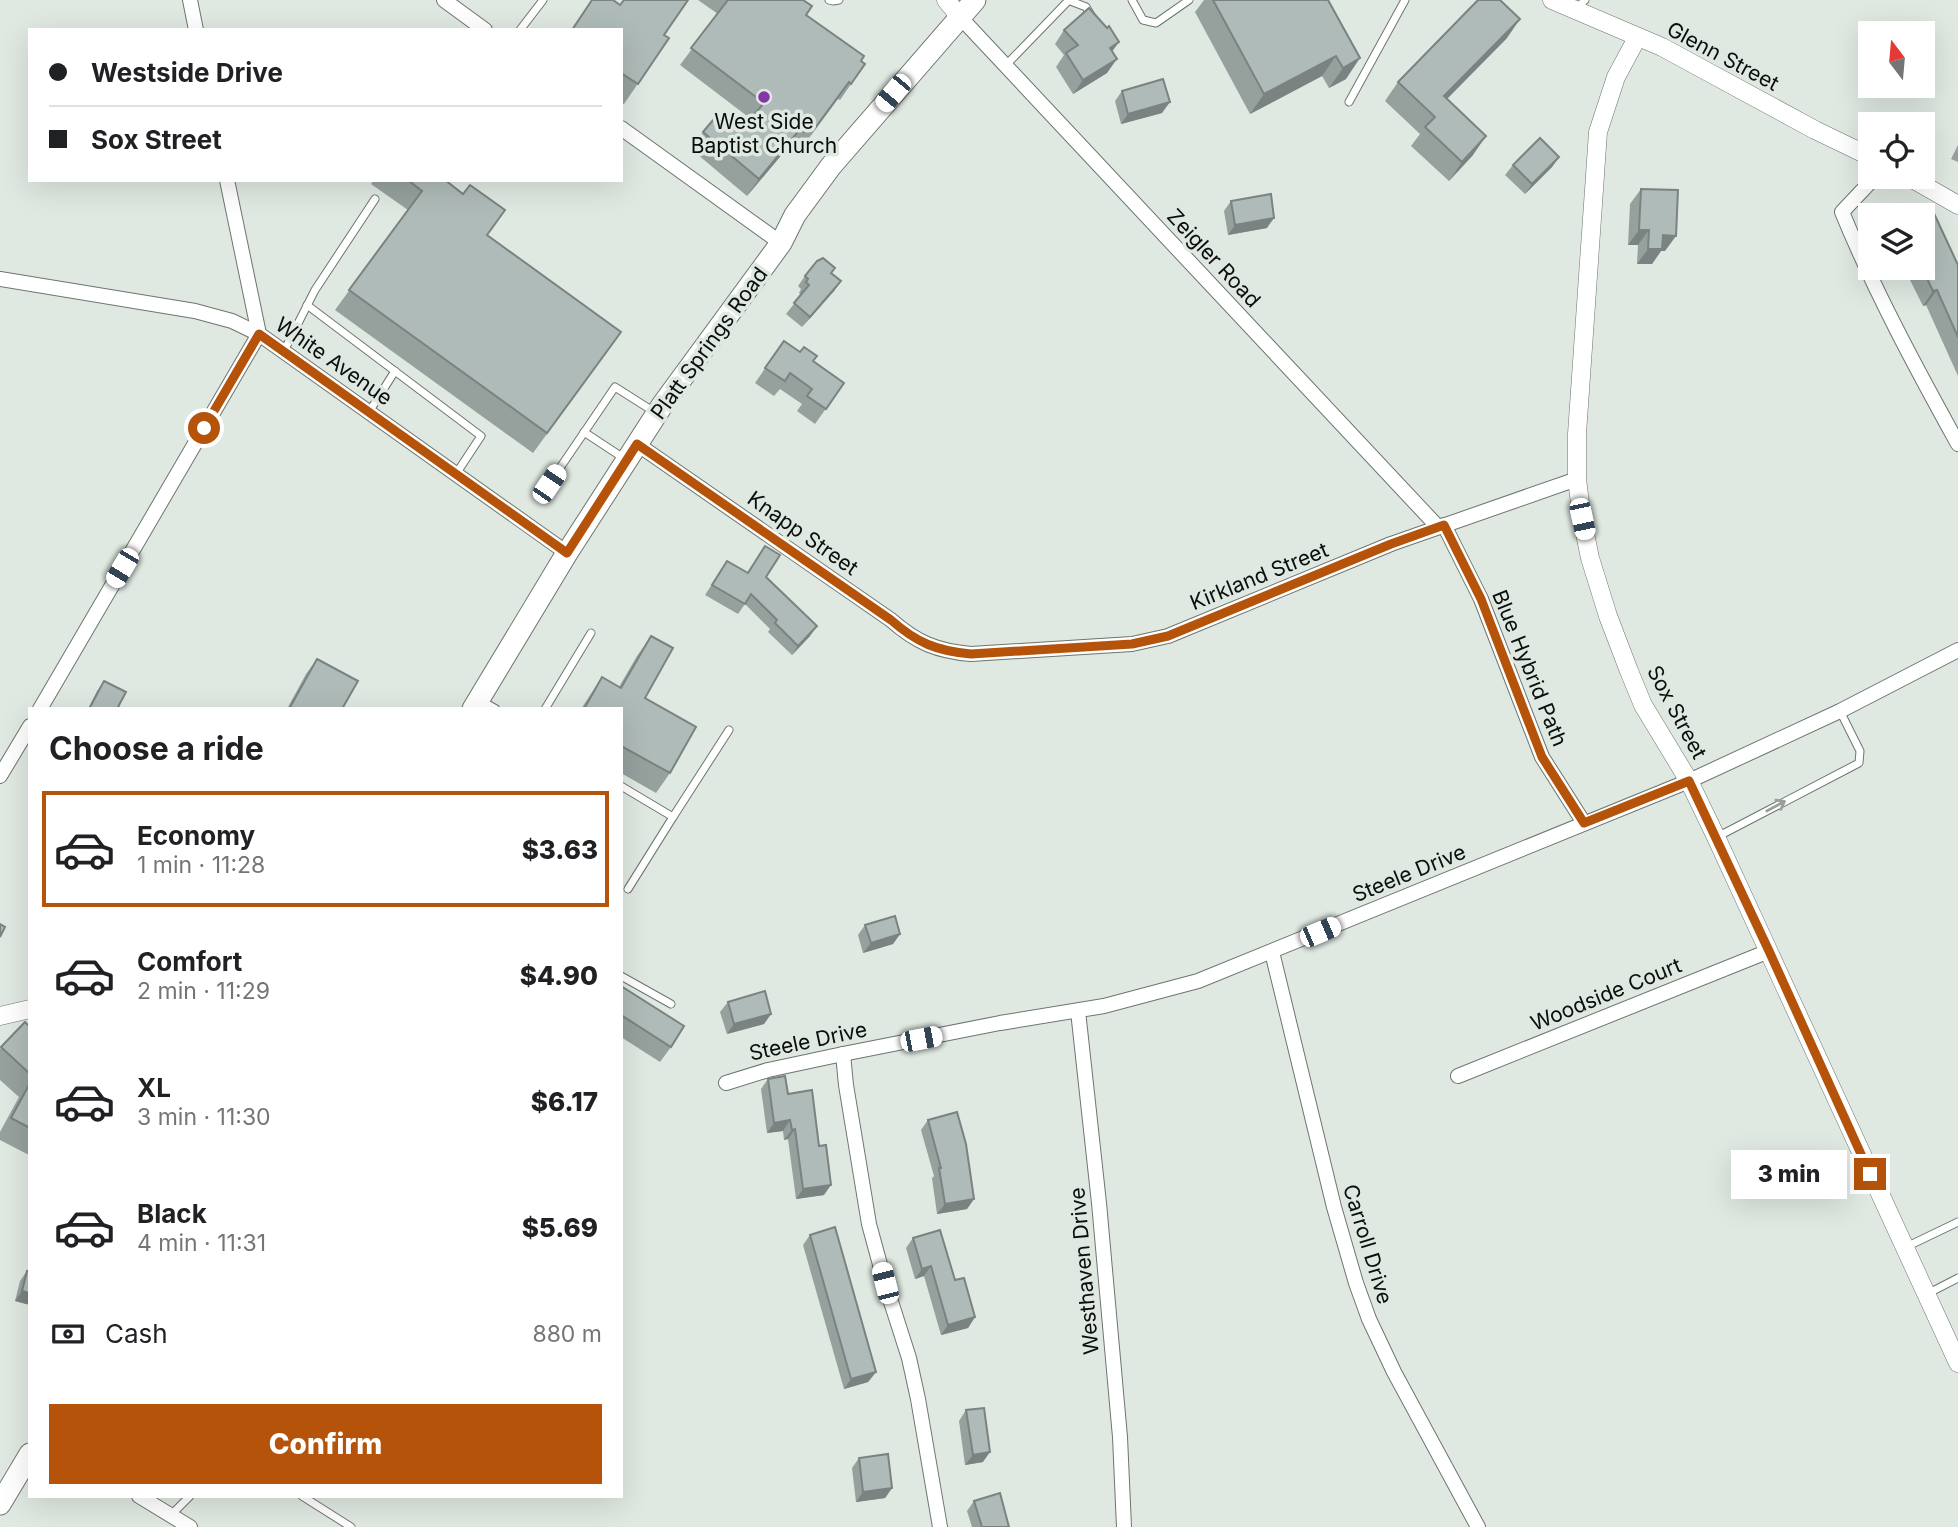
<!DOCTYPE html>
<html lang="en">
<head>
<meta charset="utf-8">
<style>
	:root { --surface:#fff; --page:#f6f6f6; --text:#202124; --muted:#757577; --line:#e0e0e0; --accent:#b45309 }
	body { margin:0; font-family:Inter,sans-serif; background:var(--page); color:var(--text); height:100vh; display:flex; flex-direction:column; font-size:26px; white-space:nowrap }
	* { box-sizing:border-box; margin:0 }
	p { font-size:23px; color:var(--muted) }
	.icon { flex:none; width:38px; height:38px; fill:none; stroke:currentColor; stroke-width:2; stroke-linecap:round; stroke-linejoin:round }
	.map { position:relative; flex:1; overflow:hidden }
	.details { position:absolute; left:28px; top:707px; width:595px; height:791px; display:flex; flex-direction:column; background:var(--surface); border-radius:0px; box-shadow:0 7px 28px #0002 }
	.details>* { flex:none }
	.hud { position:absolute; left:28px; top:28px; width:595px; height:154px; border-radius:0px; box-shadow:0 7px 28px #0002; display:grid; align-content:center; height:154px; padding:0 21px; background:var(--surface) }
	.needle { width:46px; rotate:344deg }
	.fabs { position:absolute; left:1858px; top:21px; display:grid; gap:14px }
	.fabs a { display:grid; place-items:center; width:77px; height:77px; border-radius:0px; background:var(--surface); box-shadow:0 7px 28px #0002; font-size:35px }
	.end { position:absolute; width:32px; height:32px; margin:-16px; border:9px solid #b45309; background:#fff; box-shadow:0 0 0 4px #fff }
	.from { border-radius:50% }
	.bubble { position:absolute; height:49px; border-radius:0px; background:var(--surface); box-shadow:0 7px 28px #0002; font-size:23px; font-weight:800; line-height:49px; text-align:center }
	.car { position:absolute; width:21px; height:42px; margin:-21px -10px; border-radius:9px; box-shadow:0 0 5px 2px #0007; background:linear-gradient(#fff 24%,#345 0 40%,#fff 0 76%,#345 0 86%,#fff 0) }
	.hud b { display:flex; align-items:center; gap:24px; height:66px; font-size:26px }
	.hud b+b { border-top:2px solid var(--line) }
	.hud i { width:18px; height:18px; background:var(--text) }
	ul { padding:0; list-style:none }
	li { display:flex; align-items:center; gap:21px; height:116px; margin:0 14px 10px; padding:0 7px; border:4px solid transparent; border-radius:0px }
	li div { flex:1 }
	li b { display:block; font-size:26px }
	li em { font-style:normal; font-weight:800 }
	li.on { border-color:var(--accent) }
	li>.icon { width:63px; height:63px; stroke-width:1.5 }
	h2 { padding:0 21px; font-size:32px; line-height:84px }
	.pay { display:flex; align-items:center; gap:18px; height:77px; padding:0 21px; font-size:26px }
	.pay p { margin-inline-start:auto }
	.primary-button { display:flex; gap:14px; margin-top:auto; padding:14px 21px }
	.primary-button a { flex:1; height:80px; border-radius:0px; background:var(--accent); color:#fff; font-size:28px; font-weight:800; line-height:80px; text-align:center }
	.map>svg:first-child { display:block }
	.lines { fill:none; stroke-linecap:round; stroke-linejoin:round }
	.service-casing { stroke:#6e756f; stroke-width:9 }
	.minor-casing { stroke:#6e756f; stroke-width:16 }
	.tertiary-casing { stroke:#6e756f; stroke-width:19 }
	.secondary-casing { stroke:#6e756f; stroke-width:23 }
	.service { stroke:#fff; stroke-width:7 }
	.minor { stroke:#fff; stroke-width:14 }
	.tertiary { stroke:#fff; stroke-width:18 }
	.secondary { stroke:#fff; stroke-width:21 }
	.wall { fill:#96a19e }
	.shaded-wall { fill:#7a8381 }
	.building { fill:#afbbb8; stroke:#7a8381; stroke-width:2 }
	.oneway { stroke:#9d9f9d }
	.route { stroke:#b45309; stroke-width:9 }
	.poi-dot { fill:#8436a6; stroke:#dfe8e1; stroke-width:2.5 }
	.labels { text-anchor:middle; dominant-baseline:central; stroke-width:7; stroke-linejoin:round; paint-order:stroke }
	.street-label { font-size:21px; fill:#0b0e0b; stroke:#dfe8e1 }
	.poi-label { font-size:21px; fill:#0b0e0b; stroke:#dfe8e1 }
</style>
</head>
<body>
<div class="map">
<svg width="1958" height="1527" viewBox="0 0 1958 1527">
	<rect width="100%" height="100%" fill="#dfe8e1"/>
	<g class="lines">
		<defs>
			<g id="service">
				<path d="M829 0 833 1 839 0"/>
				<path d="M1068 0 1086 7 1092 17"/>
				<path d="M1132 0 1143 20 1156 23 1189 0"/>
				<path d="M1575 10 1585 0"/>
				<path d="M520 30 543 0"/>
				<path d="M1006 65 1068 1"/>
				<path d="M1349 102 1405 0"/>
				<path d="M307 305 481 436 456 474"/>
				<path d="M284 351 315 290 375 199"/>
				<path d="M369 412 395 371"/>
				<path d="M584 432 625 459"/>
				<path d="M549 484 615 387 656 413"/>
				<path d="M482 701 496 709"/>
				<path d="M545 709 591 633"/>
				<path d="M621 786 673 817 729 730"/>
				<path d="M1717 837 1859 763 1860 751 1840 711"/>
				<path d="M628 889 673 817"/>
				<path d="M621 976 671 1004"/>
				<path d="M1904 1248 1958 1222"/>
				<path d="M1927 1294 1958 1278"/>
				<path d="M302 1496 351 1527"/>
				<path d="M171 1515 190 1496"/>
			</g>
			<g id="minor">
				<path d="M190 0 196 30"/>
				<path d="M444 0 485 30"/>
				<path d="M960 17 1438 527"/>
				<path d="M621 128 781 243"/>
				<path d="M1875 177 1842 212C1875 292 1916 368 1958 444"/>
				<path d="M0 279 195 311 232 321 259 334 567 553"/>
				<path d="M637 444 891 620C917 643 937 651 971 654L1132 644 1168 636 1391 544 1577 479"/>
				<path d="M1444 525 1481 599 1542 757 1584 823"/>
				<path d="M40 709 259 334 227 180"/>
				<path d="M0 776 30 726"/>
				<path d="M1272 952 1334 1207 1356 1283 1369 1319 1394 1372 1478 1527"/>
				<path d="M1078 1011 1099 1203 1120 1437 1124 1527"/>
				<path d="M843 1054 846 1085 869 1224 885 1283 909 1358 918 1399 940 1527"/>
				<path d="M1458 1076 1769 951"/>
				<path d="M726 1083 768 1070 843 1054 1000 1023 1104 1006 1198 981 1689 781 1840 711 1958 650"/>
				<path d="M139 1496 190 1527"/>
			</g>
			<g id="tertiary">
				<path d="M946 0 960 17"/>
				<path d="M1552 0 1662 47 1815 130 1871 157"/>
				<path d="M1637 38 1616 77 1598 132 1577 434V479L1582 519 1590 558 1608 616 1629 671 1643 705 1689 781 1716 837 1958 1363"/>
				<path d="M1909 177 1958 205"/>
				<path d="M0 1016 30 1009"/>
			</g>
			<g id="secondary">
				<path d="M473 709 567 553 663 404 781 243 795 215 831 166 975 0"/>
				<path d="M0 1504 30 1454"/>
			</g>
		</defs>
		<use href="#service" class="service-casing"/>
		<use href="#minor" class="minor-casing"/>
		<use href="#tertiary" class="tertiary-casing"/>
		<use href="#secondary" class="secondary-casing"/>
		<use href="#service" class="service"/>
		<use href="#minor" class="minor"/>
		<use href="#tertiary" class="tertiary"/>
		<use href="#secondary" class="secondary"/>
	</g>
	<g class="wall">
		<path d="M698 0H803L806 15 865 64 840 100 838 99 804 145 799 141 793 149 789 146 747 196 691 149 703 132 740 131 751 119 680 65 718 14Z"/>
		<path d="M1204 0H1328L1346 79 1329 88 1322 76 1250 114 1195 12Z"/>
		<path d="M621 30 664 35 669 38 624 104 621 103Z"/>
		<path d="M1064 30 1112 52 1107 73 1073 94 1056 67 1064 55 1055 44Z"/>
		<path d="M1507 38 1447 99 1473 155 1449 181 1411 146 1420 134 1385 101 1398 82Z"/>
		<path d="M1122 91 1162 113 1121 124 1115 101Z"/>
		<path d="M1958 145V162L1951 159Z"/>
		<path d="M1559 157 1552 167 1525 194 1505 175 1513 165Z"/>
		<path d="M374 180H445L487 235 607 352 533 453 335 310 408 210 371 184Z"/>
		<path d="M1641 189 1665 251H1661L1652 264H1637L1638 245H1628L1630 204Z"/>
		<path d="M1231 201 1267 228 1228 235 1224 211Z"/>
		<path d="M1958 265V376L1926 305 1923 306 1904 268H1923Z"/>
		<path d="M835 268 832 273 841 281 834 291 802 327 786 314 801 295 799 293 801 289 798 286 805 276Z"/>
		<path d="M784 341 844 383 815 424 797 411 802 404 780 389 774 396 755 383Z"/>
		<path d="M765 546 766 577 810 636 792 655 768 632 770 629 745 604 738 614 705 595 727 561 747 573Z"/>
		<path d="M651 636 645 698 670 773 656 793 621 773V709H581L602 677 619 687 637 656Z"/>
		<path d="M317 659 342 709H287L306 674Z"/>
		<path d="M104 681 118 707 122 709H88L97 691Z"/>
		<path d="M865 925 900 934 893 944 863 953 858 935Z"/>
		<path d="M621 986 671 1047 660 1062 621 1037Z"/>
		<path d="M728 1002 771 1014 764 1024 727 1034 720 1012Z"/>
		<path d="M25 1022 30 1027 29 1155 0 1140V1132L19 1097 0 1080V1049Z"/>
		<path d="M768 1079 788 1094 819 1146 824 1195 796 1199 788 1139 784 1140 783 1131 767 1133 761 1089Z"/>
		<path d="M928 1120 974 1199 967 1209 937 1214 932 1178 934 1176 921 1130Z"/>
		<path d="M810 1235 876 1372 868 1382 844 1389 803 1245Z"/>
		<path d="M913 1238 955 1280 975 1317 968 1328 941 1335 924 1276 915 1279 906 1248Z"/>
		<path d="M27 1271 30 1305 15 1301 20 1281Z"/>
		<path d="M966 1410 983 1462 965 1465 959 1421Z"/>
		<path d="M859 1458 892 1488 885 1498 856 1502 852 1468Z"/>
		<path d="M974 1501 1009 1527H972L967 1511Z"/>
	</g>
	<g class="shaded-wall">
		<path d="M1520 19 1507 38 1431 115 1444 96Z"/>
		<path d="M1119 42 1109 56 1110 48Z"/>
		<path d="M1336 56 1322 76 1250 114 1264 94Z"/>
		<path d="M1360 58 1346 79 1329 88 1343 68Z"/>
		<path d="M1117 59 1107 73 1073 94 1083 80Z"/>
		<path d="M1170 102 1162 113 1121 124 1128 114Z"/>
		<path d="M800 129 789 146 747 196 759 179Z"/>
		<path d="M1486 136 1473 155 1449 181 1462 162Z"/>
		<path d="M1559 157 1552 167 1525 194 1532 184Z"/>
		<path d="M1274 218 1267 228 1228 235 1235 225Z"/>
		<path d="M1639 230H1649L1638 245H1628Z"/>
		<path d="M1663 235 1676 236 1665 251H1661L1652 264H1637L1648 249Z"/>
		<path d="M841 281 834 291 802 327 810 317Z"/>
		<path d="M1937 290 1926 305 1923 306 1933 291Z"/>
		<path d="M817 626 810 636 792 655 798 646Z"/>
		<path d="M900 934 893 944 863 953 871 943Z"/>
		<path d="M771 1014 764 1024 727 1034 734 1024Z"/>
		<path d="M790 1120 783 1131 767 1133 774 1123Z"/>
		<path d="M795 1129 788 1139 784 1140 792 1130Z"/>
		<path d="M831 1185 824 1195 796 1199 803 1189Z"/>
		<path d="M974 1199 967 1209 937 1214 945 1204Z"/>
		<path d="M931 1266 924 1276 915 1279 922 1269Z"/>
		<path d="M22 1291 30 1293V1305L15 1301Z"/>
		<path d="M975 1317 968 1328 941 1335 948 1325Z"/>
		<path d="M876 1372 868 1382 844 1389 851 1379Z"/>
		<path d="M990 1452 983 1462 965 1465 973 1455Z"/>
		<path d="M892 1488 885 1498 856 1502 863 1492Z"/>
	</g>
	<g class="building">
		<path d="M592 0H613L620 5 624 0H688L664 35 669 38 638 84 621 73V30H572Z"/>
		<path d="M728 0H803L812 6 806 15 864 56 861 61 865 64 851 84 849 82 815 128 810 124 804 132 800 129 759 179 703 132 719 113 740 131 764 103 691 48Z"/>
		<path d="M1213 0H1328L1360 58 1343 68 1336 56 1264 94Z"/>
		<path d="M1478 0H1500L1520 19 1444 96 1486 136 1462 162 1425 127 1435 117 1398 82Z"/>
		<path d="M1089 8 1107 28 1109 26 1119 42 1110 48 1117 59 1083 80 1066 53 1078 45 1064 30Z"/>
		<path d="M1163 79 1170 102 1128 114 1122 91Z"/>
		<path d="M1540 138 1559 157 1532 184 1513 165Z"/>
		<path d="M408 180H445L463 194 470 185 505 210 487 235 621 332 547 433 349 290 422 191Z"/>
		<path d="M1641 189 1678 190 1676 236 1663 235 1662 249H1648L1649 230H1639Z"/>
		<path d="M1271 194 1274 218 1235 225 1231 201Z"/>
		<path d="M1931 207 1958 265V337L1937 290 1933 291 1922 268H1923V215H1913Z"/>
		<path d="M823 258 835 268 831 273 841 281 810 317 794 303 809 285 806 282 808 279 805 276 817 261Z"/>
		<path d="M784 341 800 352 804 347 817 356 813 361 844 383 826 409 807 396 812 389 790 373 785 381 765 368Z"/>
		<path d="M765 546 780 555 766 577 817 626 798 646 775 623 777 620 751 594 745 604 712 585 727 561 748 573Z"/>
		<path d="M651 636 673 648 645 698 696 727 670 773 621 746V709H584L602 677 621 688Z"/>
		<path d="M317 659 358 681 342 709H289Z"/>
		<path d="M104 681 126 692 118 707 122 709H89Z"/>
		<path d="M895 916 900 934 871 943 865 925Z"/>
		<path d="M0 924 5 927 0 937Z"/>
		<path d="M621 986 684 1026 671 1047 621 1015Z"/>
		<path d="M765 991 771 1014 734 1024 728 1002Z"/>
		<path d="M25 1022 30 1027V1074L1 1047Z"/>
		<path d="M785 1076 788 1094 812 1090 819 1146 826 1145 831 1185 803 1189 795 1129 792 1130 790 1120 774 1123 768 1079Z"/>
		<path d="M30 1083V1128L11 1118Z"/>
		<path d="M957 1112 966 1144 974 1199 945 1204 939 1168H941L928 1120Z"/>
		<path d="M835 1227 876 1372 851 1379 810 1235Z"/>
		<path d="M940 1230 955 1280 964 1278 975 1317 948 1325 931 1266 922 1269 913 1238Z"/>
		<path d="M27 1271H30V1293L22 1291Z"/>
		<path d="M984 1408 990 1452 973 1455 966 1410Z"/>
		<path d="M888 1454 892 1488 863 1492 859 1458Z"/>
		<path d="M1000 1493 1009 1527H982L974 1501Z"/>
	</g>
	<defs><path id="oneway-shaft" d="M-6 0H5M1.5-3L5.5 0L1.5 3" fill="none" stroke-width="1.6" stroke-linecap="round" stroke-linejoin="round" transform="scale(1.75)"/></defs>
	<use class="oneway" href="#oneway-shaft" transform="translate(1776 806) rotate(-28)"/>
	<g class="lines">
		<path class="route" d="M204 428 259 334 567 553 637 444 891 620C917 643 937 651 971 654L1132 644 1168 636 1391 544 1444 525 1481 599 1542 757 1584 823 1689 781 1769 951 1870 1174"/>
	</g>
	<circle class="poi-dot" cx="764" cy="97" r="7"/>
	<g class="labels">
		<g class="street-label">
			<text transform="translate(1723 56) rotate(28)">Glenn Street</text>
			<text transform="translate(1214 258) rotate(47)">Zeigler Road</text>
			<text transform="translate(709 343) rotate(-54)">Platt Springs Road</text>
			<text transform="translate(334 361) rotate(35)">White Avenue</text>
			<text transform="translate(803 533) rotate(35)">Knapp Street</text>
			<text transform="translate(1259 576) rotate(-22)">Kirkland Street</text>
			<text transform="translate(1530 668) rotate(68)">Blue Hybrid Path</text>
			<text transform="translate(1677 712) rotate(62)">Sox Street</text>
			<text transform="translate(1409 873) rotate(-22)">Steele Drive</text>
			<text transform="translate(1606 994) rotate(-22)">Woodside Court</text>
			<text transform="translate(808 1041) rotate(-12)">Steele Drive</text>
			<text transform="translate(1368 1244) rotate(73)">Carroll Drive</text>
			<text transform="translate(1084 1271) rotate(-95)">Westhaven Drive</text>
		</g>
		<g class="poi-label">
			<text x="764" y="121">West Side<tspan x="764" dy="24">Baptist Church</tspan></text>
		</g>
	</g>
</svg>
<div class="fabs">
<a><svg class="needle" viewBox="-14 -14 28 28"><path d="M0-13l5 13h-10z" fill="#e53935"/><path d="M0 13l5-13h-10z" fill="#757577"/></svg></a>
<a><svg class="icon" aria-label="locate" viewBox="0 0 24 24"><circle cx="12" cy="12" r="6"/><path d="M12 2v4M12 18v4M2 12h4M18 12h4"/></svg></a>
<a><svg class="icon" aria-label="layers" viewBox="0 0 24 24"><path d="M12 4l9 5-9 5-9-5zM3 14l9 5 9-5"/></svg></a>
</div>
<i class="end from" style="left:204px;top:428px"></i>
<i class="end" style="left:1870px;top:1174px"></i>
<div class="bubble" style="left:1731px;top:1150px;width:116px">3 min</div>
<i class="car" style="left:893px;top:93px;rotate:220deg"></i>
<i class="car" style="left:549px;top:484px;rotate:34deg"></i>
<i class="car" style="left:1582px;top:519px;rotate:168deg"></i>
<i class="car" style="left:122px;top:568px;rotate:211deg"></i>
<i class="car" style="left:1320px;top:932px;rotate:67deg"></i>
<i class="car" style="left:921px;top:1039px;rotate:79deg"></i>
<i class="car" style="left:885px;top:1283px;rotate:346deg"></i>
<div class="hud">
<b><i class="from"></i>Westside Drive</b>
<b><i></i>Sox Street</b>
</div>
<section class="details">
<h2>Choose a ride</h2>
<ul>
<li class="on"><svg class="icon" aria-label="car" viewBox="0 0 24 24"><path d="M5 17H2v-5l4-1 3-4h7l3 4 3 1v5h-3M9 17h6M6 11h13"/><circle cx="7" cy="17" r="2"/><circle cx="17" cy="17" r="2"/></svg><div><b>Economy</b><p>1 min · 11:28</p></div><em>$3.63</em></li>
<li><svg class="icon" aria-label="car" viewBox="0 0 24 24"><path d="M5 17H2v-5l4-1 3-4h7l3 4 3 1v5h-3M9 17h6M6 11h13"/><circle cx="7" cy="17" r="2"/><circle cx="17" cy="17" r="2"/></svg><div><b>Comfort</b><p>2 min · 11:29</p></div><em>$4.90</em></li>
<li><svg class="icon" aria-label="car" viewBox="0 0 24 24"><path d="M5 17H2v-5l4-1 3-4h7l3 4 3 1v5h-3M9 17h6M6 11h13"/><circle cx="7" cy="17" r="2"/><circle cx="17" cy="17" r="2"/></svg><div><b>XL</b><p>3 min · 11:30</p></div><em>$6.17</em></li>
<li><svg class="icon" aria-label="car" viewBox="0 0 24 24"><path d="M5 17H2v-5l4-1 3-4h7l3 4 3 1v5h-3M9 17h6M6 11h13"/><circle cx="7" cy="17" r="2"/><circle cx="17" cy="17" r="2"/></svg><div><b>Black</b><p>4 min · 11:31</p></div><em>$5.69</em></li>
</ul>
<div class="pay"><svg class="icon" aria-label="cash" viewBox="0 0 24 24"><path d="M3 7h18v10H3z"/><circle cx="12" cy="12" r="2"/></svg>Cash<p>880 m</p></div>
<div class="primary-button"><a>Confirm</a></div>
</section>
</div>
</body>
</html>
